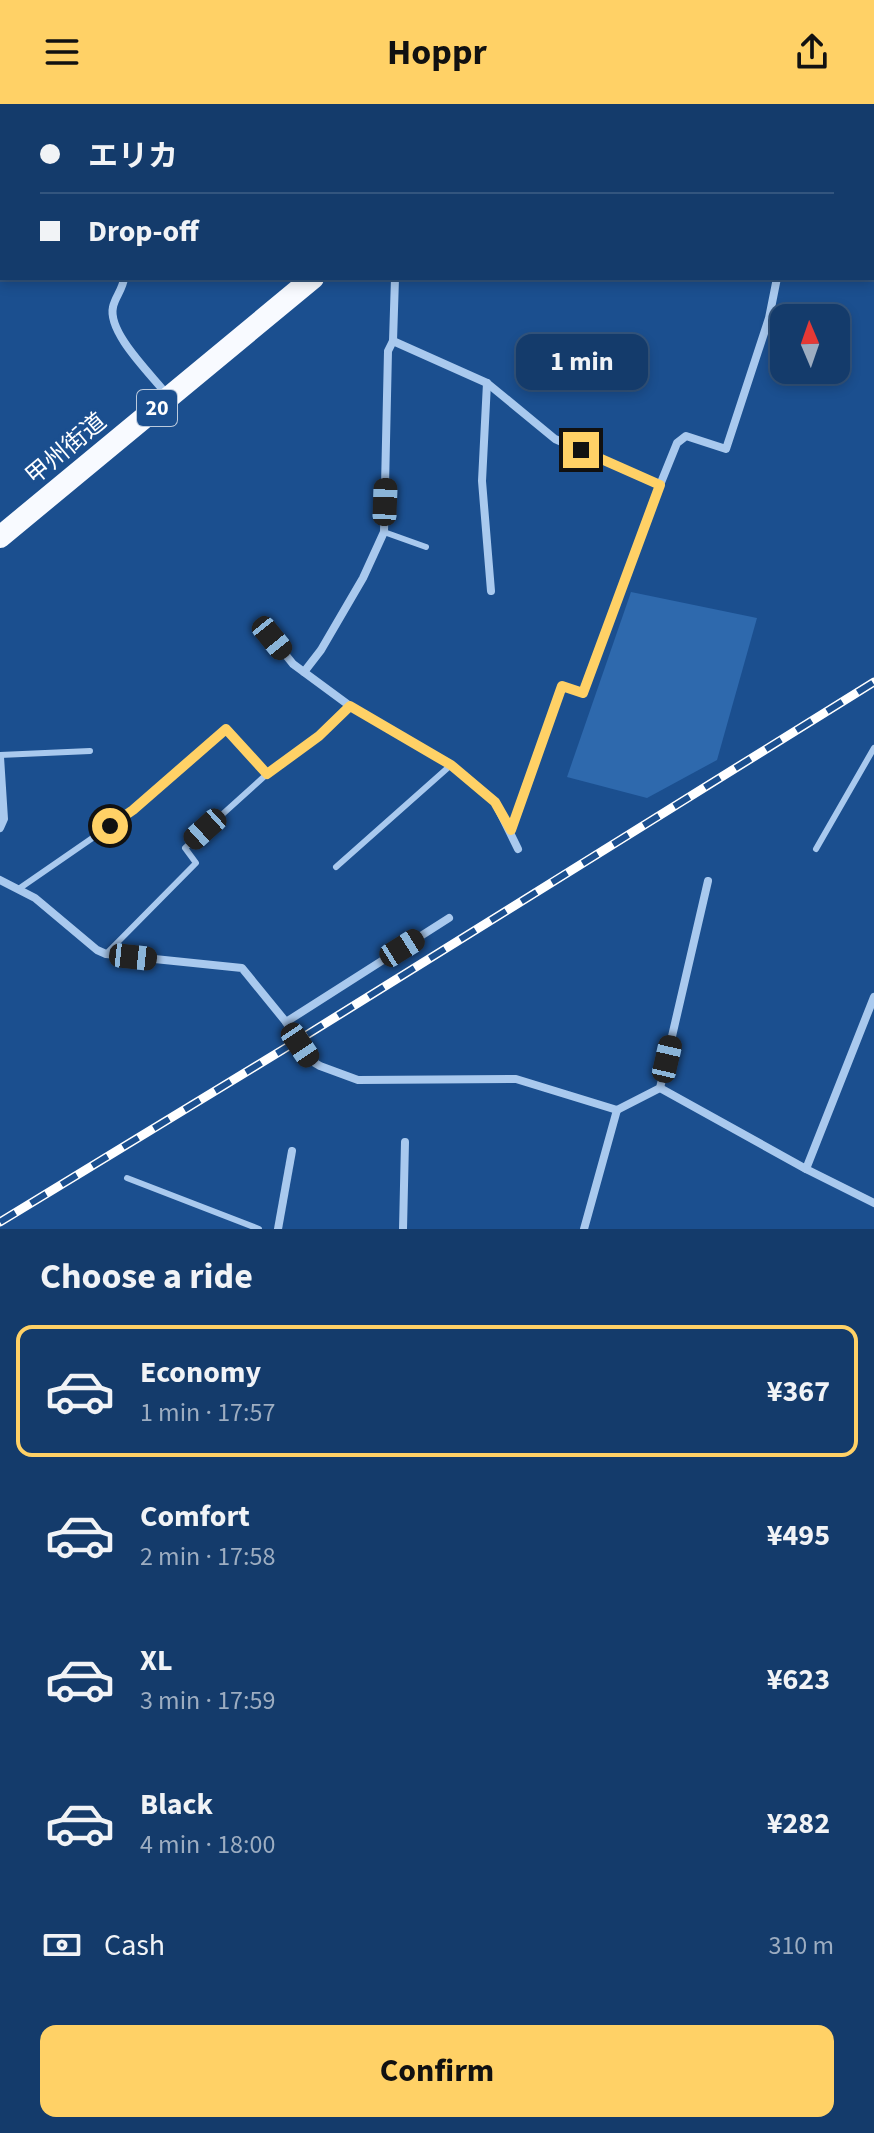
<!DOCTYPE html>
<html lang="en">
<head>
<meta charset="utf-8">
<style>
	:root { --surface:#143b6b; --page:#1d4271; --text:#f1f3f6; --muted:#9dadc1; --line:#33557e; --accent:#ffd166 }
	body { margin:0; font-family:"Source Sans 3","Noto Sans JP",sans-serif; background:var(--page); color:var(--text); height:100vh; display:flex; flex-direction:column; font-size:30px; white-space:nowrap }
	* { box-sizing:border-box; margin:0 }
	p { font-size:26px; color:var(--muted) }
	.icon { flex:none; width:44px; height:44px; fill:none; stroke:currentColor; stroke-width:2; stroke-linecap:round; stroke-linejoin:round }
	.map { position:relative; height:1125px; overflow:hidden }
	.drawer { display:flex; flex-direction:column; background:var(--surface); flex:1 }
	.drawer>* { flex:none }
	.guide { position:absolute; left:0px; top:0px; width:874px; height:176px; box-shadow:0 4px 12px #0003,0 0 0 2px var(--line); display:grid; align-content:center; height:176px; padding:0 40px; background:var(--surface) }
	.needle { width:52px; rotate:358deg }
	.buttons { position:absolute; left:770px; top:200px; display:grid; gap:16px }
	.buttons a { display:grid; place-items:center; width:80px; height:80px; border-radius:16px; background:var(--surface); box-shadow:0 4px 12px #0003,0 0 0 2px var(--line); font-size:40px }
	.end { position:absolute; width:36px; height:36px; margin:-18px; border:10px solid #ffd166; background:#111; box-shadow:0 0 0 4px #111 }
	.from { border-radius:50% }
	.bubble { position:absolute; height:56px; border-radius:16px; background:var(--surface); box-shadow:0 4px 12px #0003,0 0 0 2px var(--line); font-size:26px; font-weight:700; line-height:56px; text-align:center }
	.car { position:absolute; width:24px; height:48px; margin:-24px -12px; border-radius:10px; box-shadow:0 0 6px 2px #0007; background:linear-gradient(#222 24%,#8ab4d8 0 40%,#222 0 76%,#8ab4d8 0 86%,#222 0) }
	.guide b { display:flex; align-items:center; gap:28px; height:76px; font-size:30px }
	.guide b+b { border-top:2px solid var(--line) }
	.guide i { width:20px; height:20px; background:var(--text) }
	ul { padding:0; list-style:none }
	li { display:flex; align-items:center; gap:24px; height:132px; margin:0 16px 12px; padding:0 24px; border:4px solid transparent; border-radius:16px }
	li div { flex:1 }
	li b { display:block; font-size:30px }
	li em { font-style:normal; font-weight:700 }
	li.current { border-color:var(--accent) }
	li>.icon { width:72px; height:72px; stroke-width:1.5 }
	h2 { padding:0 40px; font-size:36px; line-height:96px }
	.pay { display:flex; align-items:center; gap:20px; height:88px; padding:0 40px; font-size:30px }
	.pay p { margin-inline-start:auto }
	.cta { display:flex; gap:16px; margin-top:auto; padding:16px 40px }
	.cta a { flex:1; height:92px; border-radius:16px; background:var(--accent); color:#111; font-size:32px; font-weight:700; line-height:92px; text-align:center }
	header { display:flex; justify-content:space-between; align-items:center; height:104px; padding:0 40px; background:var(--accent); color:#111; font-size:36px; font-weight:700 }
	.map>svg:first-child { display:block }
	.green { fill:#2e69ad }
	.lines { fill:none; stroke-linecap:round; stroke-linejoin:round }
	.service { stroke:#a9c9ee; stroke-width:6 }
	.minor { stroke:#a9c9ee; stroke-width:8 }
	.tertiary { stroke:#a9c9ee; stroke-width:14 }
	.trunk { stroke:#f8faff; stroke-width:22 }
	.rail-casing { stroke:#fff; stroke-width:9 }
	.rail { stroke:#1b4f8f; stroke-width:6; stroke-dasharray:18; stroke-linecap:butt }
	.route { stroke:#ffd166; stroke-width:10 }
	.labels { text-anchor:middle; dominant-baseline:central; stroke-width:6; stroke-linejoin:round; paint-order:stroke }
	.shield { fill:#1b4f8f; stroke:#bbcadd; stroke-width:2 }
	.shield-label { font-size:22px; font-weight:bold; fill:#fff }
	.street-label { font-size:24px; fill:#fff; stroke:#1b4f8f }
</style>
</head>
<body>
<header><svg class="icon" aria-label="menu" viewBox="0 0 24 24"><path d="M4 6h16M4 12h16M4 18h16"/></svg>Hoppr<svg class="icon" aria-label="share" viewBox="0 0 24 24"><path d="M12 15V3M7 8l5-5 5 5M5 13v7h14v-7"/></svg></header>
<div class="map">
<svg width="874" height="1125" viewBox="0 0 874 1125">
	<rect width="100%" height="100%" fill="#1b4f8f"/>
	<path class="green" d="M631 488 757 514 717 656 647 694 567 673Z"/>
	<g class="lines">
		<g class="service">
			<path d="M384 428 426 443"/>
			<path d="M0 651 90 647"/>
			<path d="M816 745 874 644"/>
			<path d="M336 763 451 661"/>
			<path d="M20 784 133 706 226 625 267 670"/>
			<path d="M106 850 196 759 185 744 267 670 319 632 350 602"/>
			<path d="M127 1074 259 1125"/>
		</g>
		<g class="minor">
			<path d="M129 0V2"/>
			<path d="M751 0 753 2"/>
			<path d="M872 113 874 114"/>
			<path d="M124 174C123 185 115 193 113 203 107 229 153 272 168 292"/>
			<path d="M393 237 487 279 555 335 660 381 583 589 562 582 511 726"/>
			<path d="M487 279 482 377 491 487"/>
			<path d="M660 381 677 339 686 332 726 345 769 214 777 174"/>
			<path d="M272 534 293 560 350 602 451 661 495 698 518 745"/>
			<path d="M304 568 321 546 363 474 384 428 388 247 393 237 395 174"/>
			<path d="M0 653 4 715 0 724"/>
			<path d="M0 776 35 794 97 846 106 850 242 864 286 918 310 956 320 962 358 976 516 975 617 1006 660 984 708 777"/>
			<path d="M286 918 449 814"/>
			<path d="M660 984 806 1065 874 893"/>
			<path d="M806 1065 874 1099"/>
			<path d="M278 1125 292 1047"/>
			<path d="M403 1125 405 1038"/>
			<path d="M584 1125 617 1006"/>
		</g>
		<g class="tertiary">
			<path d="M245 0 249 2"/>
			<path d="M839 0 841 2"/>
			<path d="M872 36 874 39"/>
		</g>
		<g class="trunk">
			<path d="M520 2 523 0"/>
			<path d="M0 433 313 174"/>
		</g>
		<defs>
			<path id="rail" d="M0 1118 297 937 874 578"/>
		</defs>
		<use href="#rail" class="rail-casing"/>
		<use href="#rail" class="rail"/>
	</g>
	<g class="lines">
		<path class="route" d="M110 722 133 706 226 625 267 670 319 632 350 602 451 661 495 698 511 726 562 582 583 589 660 381 581 346"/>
	</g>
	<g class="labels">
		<rect class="shield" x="137" y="286" width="40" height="36" rx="6"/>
		<g class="shield-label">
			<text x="157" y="304">20</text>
		</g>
		<g class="street-label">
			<text transform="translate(66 345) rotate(-40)">甲州街道</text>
		</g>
	</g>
</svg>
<div class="buttons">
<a><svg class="needle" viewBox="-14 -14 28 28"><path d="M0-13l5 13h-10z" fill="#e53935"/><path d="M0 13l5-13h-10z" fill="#9dadc1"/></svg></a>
</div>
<i class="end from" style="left:110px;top:722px"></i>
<i class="end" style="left:581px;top:346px"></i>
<div class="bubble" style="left:516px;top:230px;width:132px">1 min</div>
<i class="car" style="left:385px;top:398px;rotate:2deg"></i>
<i class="car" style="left:272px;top:534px;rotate:141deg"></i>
<i class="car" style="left:205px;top:725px;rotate:228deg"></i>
<i class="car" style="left:402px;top:844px;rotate:58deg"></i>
<i class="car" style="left:133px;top:853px;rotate:96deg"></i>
<i class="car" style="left:300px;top:941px;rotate:146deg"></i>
<i class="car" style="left:667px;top:955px;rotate:13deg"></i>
<div class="guide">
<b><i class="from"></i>エリカ</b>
<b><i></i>Drop-off</b>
</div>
</div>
<section class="drawer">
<h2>Choose a ride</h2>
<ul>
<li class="current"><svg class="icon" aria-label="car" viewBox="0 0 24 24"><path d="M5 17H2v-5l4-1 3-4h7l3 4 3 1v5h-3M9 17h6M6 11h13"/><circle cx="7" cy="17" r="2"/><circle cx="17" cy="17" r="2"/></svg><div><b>Economy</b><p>1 min · 17:57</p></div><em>¥367</em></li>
<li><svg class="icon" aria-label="car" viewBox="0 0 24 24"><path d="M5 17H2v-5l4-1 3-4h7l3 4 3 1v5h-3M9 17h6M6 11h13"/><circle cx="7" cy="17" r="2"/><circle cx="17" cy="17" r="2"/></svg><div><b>Comfort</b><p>2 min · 17:58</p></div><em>¥495</em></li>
<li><svg class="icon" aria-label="car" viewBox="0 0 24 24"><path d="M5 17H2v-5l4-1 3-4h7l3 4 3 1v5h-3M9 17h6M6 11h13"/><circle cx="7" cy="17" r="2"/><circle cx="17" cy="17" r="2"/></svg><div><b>XL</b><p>3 min · 17:59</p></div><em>¥623</em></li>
<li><svg class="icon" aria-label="car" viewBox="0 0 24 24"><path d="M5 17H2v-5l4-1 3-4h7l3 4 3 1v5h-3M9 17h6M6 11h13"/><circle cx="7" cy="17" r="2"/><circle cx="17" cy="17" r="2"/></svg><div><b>Black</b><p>4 min · 18:00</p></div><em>¥282</em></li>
</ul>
<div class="pay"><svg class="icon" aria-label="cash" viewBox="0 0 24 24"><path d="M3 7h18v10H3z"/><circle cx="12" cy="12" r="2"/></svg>Cash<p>310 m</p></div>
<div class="cta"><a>Confirm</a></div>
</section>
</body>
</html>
